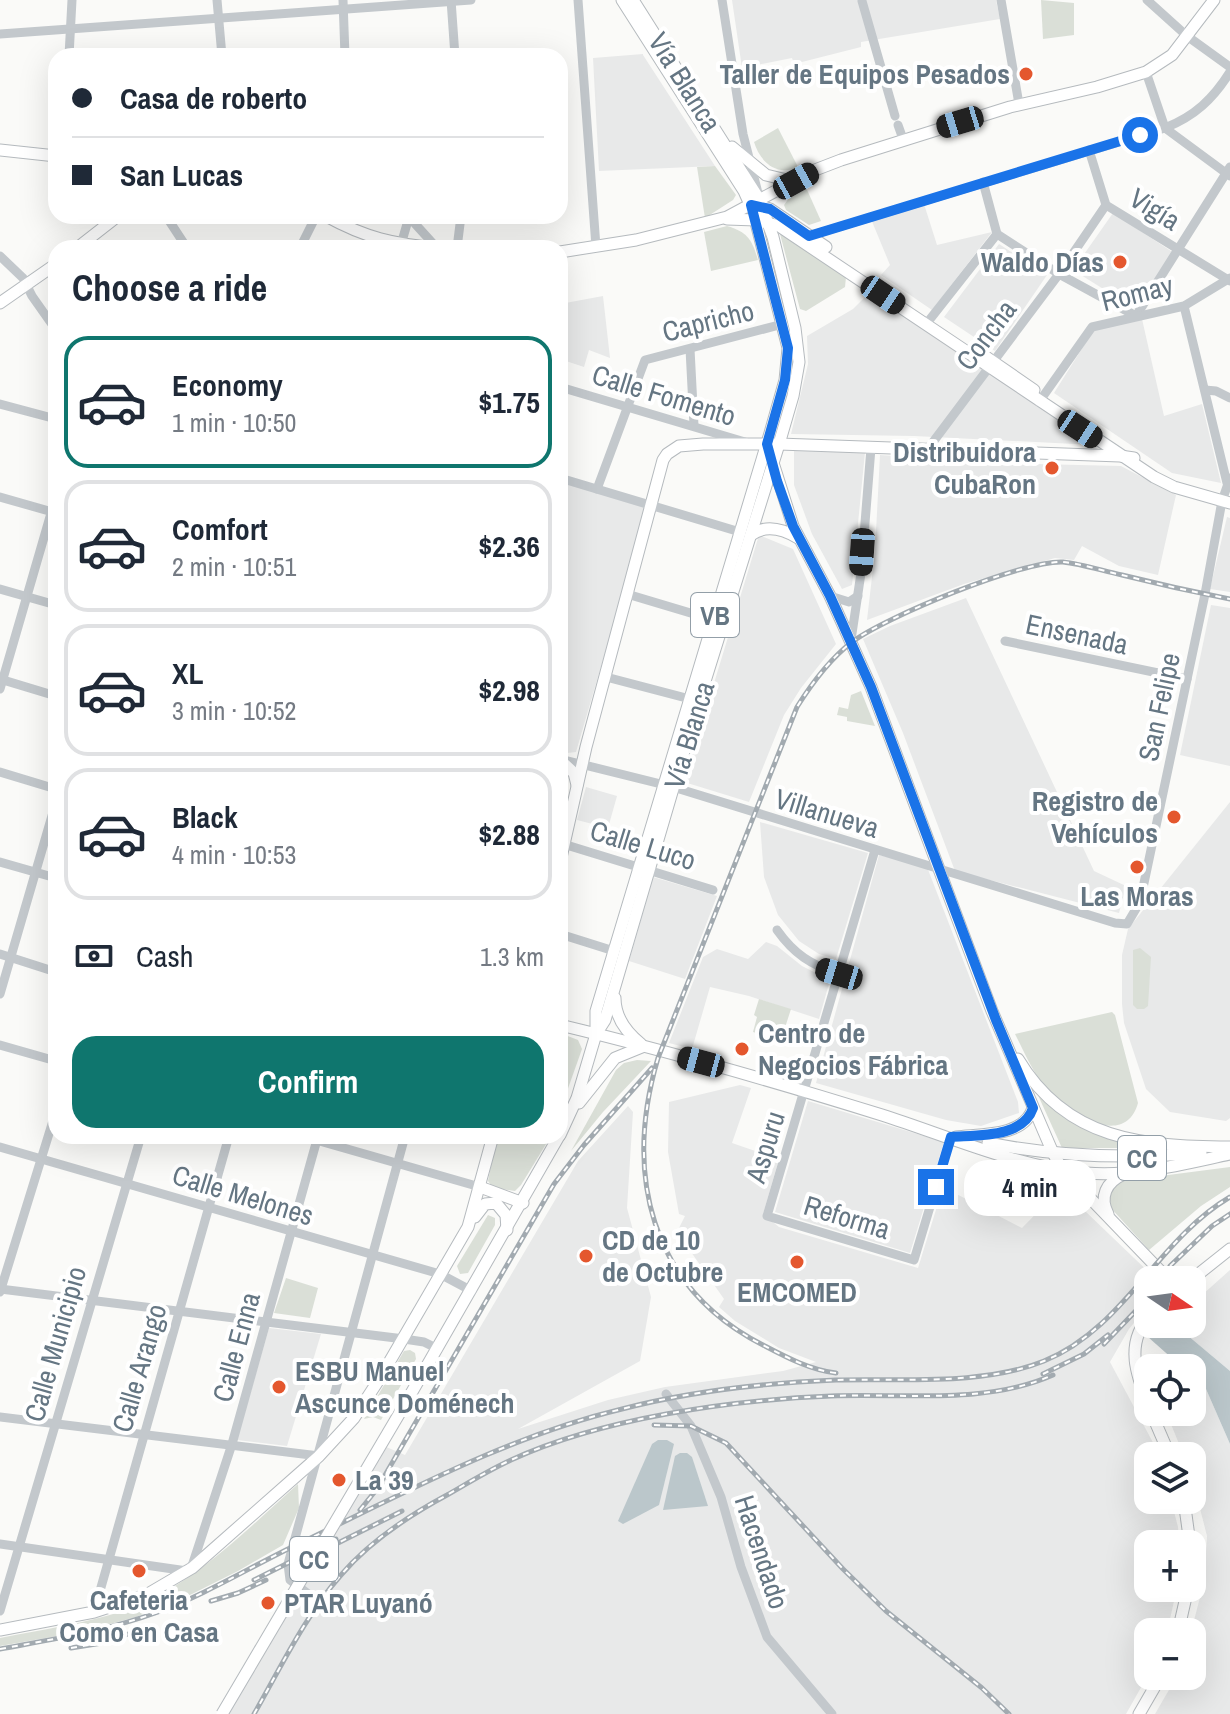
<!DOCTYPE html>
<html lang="en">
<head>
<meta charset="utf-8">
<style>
	:root { --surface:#fff; --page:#f2f2f3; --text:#1f2937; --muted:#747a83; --line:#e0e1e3; --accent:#0f766e }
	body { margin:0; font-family:"Archivo Narrow",sans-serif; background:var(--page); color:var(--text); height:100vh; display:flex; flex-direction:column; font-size:30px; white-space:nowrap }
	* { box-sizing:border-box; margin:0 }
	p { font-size:26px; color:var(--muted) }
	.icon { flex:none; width:44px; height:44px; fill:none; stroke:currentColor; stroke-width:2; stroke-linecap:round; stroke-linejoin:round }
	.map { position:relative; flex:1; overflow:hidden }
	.details { position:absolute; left:48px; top:240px; width:520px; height:904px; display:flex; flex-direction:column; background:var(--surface); border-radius:24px; box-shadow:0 8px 32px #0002 }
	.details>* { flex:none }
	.banner { position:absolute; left:48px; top:48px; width:520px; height:176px; border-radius:24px; box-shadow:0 8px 32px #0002; display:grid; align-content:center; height:176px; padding:0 24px; background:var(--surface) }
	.needle { width:52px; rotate:103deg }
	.fabs { position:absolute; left:1134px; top:1266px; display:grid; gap:16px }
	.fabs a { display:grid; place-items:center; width:72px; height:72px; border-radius:16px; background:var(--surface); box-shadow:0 8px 32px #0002; font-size:40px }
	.end { position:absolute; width:36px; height:36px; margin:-18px; border:10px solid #1a73e8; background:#fff; box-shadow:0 0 0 4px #fff }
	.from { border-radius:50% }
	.bubble { position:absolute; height:56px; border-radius:24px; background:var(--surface); box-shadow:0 8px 32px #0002; font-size:26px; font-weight:800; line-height:56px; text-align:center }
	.car { position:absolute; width:24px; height:48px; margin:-24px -12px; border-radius:10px; box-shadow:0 0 6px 2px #0007; background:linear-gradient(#222 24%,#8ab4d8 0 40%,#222 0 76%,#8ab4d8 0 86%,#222 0) }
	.banner b { display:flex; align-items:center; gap:28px; height:76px; font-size:30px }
	.banner b+b { border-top:2px solid var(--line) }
	.banner i { width:20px; height:20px; background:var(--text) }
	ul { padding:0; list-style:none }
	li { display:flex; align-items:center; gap:24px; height:132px; margin:0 16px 12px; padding:0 8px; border:4px solid var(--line); border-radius:24px }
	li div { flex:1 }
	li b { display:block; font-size:30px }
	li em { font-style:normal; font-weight:800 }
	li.selected { border-color:var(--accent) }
	li>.icon { width:72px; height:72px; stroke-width:1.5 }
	h2 { padding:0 24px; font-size:36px; line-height:96px }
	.pay { display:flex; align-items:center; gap:20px; height:88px; padding:0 24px; font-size:30px }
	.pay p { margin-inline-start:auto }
	.action { display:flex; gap:16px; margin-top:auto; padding:16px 24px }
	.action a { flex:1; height:92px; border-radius:24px; background:var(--accent); color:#fff; font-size:32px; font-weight:800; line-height:92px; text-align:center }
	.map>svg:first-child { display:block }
	.built { fill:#e8e9e9 }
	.green { fill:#dadfd7 }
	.water { fill:#bbc7cb }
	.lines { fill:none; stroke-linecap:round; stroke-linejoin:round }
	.major-casing { stroke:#b5babe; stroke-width:13 }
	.minor { stroke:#c3c8cc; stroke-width:9 }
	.major { stroke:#fff; stroke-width:11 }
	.rail-casing { stroke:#a2aab0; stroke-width:5 }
	.rail { stroke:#fff; stroke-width:2; stroke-dasharray:6; stroke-linecap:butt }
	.major-bridge-casing { stroke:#b5babe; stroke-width:13; stroke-linecap:butt }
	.major-bridge { stroke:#fff; stroke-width:11 }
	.route { stroke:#1a73e8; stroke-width:10 }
	.poi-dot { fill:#e4572e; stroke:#fff; stroke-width:3 }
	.labels { text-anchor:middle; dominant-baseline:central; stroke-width:8; stroke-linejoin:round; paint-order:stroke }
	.shield { fill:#fff; stroke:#939fa8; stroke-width:2 }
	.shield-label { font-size:26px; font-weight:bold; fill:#657683 }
	.poi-label { font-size:28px; font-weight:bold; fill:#657683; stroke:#fff; text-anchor:start }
	.street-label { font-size:28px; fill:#657683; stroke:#fff }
</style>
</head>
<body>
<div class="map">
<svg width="1230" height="1714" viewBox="0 0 1230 1714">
	<rect width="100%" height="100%" fill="#fafaf8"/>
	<g class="built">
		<path d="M732 0H996L1000 19 861 42V47L794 64 792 58 742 68Z"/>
		<path d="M643 54V55L715 166 599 171 593 58Z"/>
		<path d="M924 204 937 245 992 232 932 310 881 275 890 265 871 219Z"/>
		<path d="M1113 213 1174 253 1137 310 1073 270Z"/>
		<path d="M999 244 1047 275 995 351 944 317Z"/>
		<path d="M871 291 1094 445 914 436 791 434 808 364 807 336 853 309Z"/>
		<path d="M603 296 610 358 589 350 584 367 560 359V304Z"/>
		<path d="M1142 319 1164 416 1202 404 1221 483 1172 473 1054 393 1095 328Z"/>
		<path d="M794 451 865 452 852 585 842 589 812 534 794 485Z"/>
		<path d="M880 455 993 463 1121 466 1176 495 1158 575 1119 566 1082 546 1074 560 1055 558 964 584 867 620 875 551Z"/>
		<path d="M560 481 648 506 576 752 567 753 560 751Z"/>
		<path d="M1227 517 1230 518V592L1210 589Z"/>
		<path d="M759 535 793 549 836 644 801 688 784 715 749 802 684 782Z"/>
		<path d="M966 598 1094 871 1126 886 1119 913 955 871 903 733 863 639 890 626Z"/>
		<path d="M1211 605 1230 608V766L1180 755Z"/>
		<path d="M586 787 617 796 608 828 577 820Z"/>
		<path d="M1230 802V1118L1226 1121 1170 1112 1146 1089 1124 1023 1122 1004V955L1128 929Z"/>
		<path d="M760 822 868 853 836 959 819 954 799 941 778 915 764 877Z"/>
		<path d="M879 855 927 867 1018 1102 1019 1113 981 1126 946 1120 816 1083Z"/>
		<path d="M653 877 717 896 685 979 629 961Z"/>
		<path d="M766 942 777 946 802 966 830 980 819 1019 749 996 710 987 692 1049 669 1043 703 957 717 949 748 959Z"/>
		<path d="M740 1085 751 1088 732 1143 779 1159 763 1214 779 1227 918 1268 943 1187 1022 1228 1061 1188 1157 1280H1148V1306L1129 1329 1110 1362 1158 1452 1159 1456H1148V1500H1171L1178 1527 1179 1544H1148V1588H1176L1175 1597 1167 1632H1148V1675L1126 1714H228L384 1446 405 1455 578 1161 628 1106 633 1112 627 1208 651 1297 640 1361 518 1429 608 1400 665 1387 783 1371 816 1362 779 1348 735 1321 719 1307 724 1299 677 1232 685 1216 679 1214 668 1152 669 1102Z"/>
		<path d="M808 1101 944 1142 910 1253 775 1212Z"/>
		<path d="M1230 1270V1371L1174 1324H1192V1304Z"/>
		<path d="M269 1328 321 1334 287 1446 237 1440Z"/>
		<path d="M1192 1376 1206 1389 1230 1444V1714H1155L1177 1676H1192L1191 1632 1204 1582 1207 1536 1192 1477V1456H1184L1166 1412H1192Z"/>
	</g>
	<g class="green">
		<path d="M1041 0 1074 3V35L1043 39Z"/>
		<path d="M778 128 798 167C777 177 760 162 754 142Z"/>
		<path d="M715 166 736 195 733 200 705 218 697 167Z"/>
		<path d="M804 183 821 221 809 225 786 210 784 205 795 190Z"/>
		<path d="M727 226C748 232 752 240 758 260L711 271 704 232Z"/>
		<path d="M780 234 846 277 845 287 806 311 800 309Z"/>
		<path d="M861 691 875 726 847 721V717L837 715 839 707 848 709 851 695Z"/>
		<path d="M1140 948 1151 957 1148 1006 1144 1009H1137L1133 1005V950Z"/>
		<path d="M759 999 791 1009 781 1040 753 1032 757 1017 754 1015Z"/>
		<path d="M1112 1012 1115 1015 1138 1103C1125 1150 1067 1113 1047 1090 1033 1073 1025 1053 1015 1034Z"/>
		<path d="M560 1033 578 1040 582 1049 560 1111Z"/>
		<path d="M637 1060 651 1061 603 1112 571 1151 616 1070 624 1063Z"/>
		<path d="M1037 1093C1082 1134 1099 1137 1157 1148H1062Z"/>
		<path d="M497 1136H551L521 1185 515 1191 493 1188 488 1181Z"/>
		<path d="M1230 1167V1187L1201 1206 1149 1250 1110 1207C1107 1195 1112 1188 1122 1181Z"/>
		<path d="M488 1215 495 1218V1225L468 1273 460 1274 457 1266Z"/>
		<path d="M286 1278 318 1288 310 1318 274 1313Z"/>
		<path d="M410 1350 415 1353 416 1359 381 1420 373 1417 364 1419 404 1351Z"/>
		<path d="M298 1484 299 1508 283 1545 238 1571 192 1594 136 1617 80 1632 0 1646V1638C40 1630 81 1624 120 1612 189 1590 245 1531 298 1484Z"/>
	</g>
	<g class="water">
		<path d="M1160 1324H1174L1230 1371V1444L1206 1389 1192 1376V1368H1183L1148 1337Z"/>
		<path d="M658 1440H667L674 1444 659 1505 623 1524 618 1521 652 1444Z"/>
		<path d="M680 1453H687L692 1457 708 1506 663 1510 675 1456Z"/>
	</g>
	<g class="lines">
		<defs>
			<g id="major">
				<path d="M732 147 766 175 791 181"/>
				<path d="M0 150 56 156"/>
				<path d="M760 206 770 209 826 247"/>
				<path d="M326 216C366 238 393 244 438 248"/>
				<path d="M727 219 756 220 779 226 1154 477 1174 487 1230 503"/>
				<path d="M77 248 118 216"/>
				<path d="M560 252 636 240 727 217 815 170 841 160 1010 107 1097 87 1146 72 1172 55 1214 0"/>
				<path d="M0 303 56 264"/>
				<path d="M979 352 1034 390"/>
				<path d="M774 466 793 526 830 596 871 687 992 1011 1053 1153 1062 1169 1169 1280"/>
				<path d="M751 535C766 524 783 529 798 538"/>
				<path d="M560 760 574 773 577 785"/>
				<path d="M560 862 586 747 663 460 667 454 679 446 703 444H779L1120 456 1134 458"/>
				<path d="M615 998C615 1018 626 1032 641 1044"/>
				<path d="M560 1025C668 1051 776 1082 882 1115 948 1136 1016 1167 1086 1173 1134 1177 1183 1164 1230 1154"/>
				<path d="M596 1033V1011L614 951 770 433 785 380 788 348 753 211 744 191 622 0"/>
				<path d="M1018 1059C1067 1141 1143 1146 1230 1147"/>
				<path d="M579 1103 615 1058 642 1047"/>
				<path d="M560 1135 577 1098 596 1034 605 1020 697 707 779 444 793 396 799 362 795 328 773 237 759 199 633 0"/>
				<path d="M956 1137C982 1134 1024 1137 1033 1108"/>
				<path d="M988 1143C1059 1157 1129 1159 1201 1153"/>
				<path d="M1034 1167 1056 1179 1085 1203"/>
				<path d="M480 1187 523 1203"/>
				<path d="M1108 1214C1099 1197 1106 1182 1124 1174"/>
				<path d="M475 1217 485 1204 496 1203 506 1215 507 1230"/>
				<path d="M1191 1280 1230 1249"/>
				<path d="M1148 1318C1125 1345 1137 1376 1148 1405"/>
				<path d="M405 1404 559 1136"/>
				<path d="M1151 1412 1170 1456"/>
				<path d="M1184 1500 1190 1544"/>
				<path d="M0 1630 94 1612 146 1595 192 1568 319 1456 354 1418 380 1378 468 1227 493 1136"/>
				<path d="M1178 1632 1188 1588"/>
				<path d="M1139 1714 1161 1676"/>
			</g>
		</defs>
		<use href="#major" class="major-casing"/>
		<g class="minor">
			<path d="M217 0 222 56"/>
			<path d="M343 0 345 56"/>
			<path d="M451 0 455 56"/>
			<path d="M578 0 596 247"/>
			<path d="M722 0 743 134 758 193"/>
			<path d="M1001 0 1019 104"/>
			<path d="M1147 0 1187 36 1230 67"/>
			<path d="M862 1 895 116"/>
			<path d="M0 34 471 0"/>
			<path d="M69 56 72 0"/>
			<path d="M1146 72 1165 128 1230 176"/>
			<path d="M898 125 903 139"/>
			<path d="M1089 150 1106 205 1230 281"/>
			<path d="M983 182 997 234"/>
			<path d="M166 216 187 248"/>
			<path d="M408 216 437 248"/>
			<path d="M997 234 1059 274 1136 316 1230 167"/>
			<path d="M809 236 1165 128C1195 116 1213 99 1230 72"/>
			<path d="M300 248 316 216"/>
			<path d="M400 248 409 217"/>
			<path d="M457 248 461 216"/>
			<path d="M0 256 23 278 32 296 56 330"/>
			<path d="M1184 306 1227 483"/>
			<path d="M927 323 997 234"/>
			<path d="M690 349 694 426"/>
			<path d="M560 387 745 442"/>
			<path d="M1205 390 1216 391 1230 398"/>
			<path d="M1039 402 1092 327 1184 306 1230 278"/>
			<path d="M0 404 56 419"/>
			<path d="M927 450 1059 274 1106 205"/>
			<path d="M560 478 740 532"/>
			<path d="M597 489 645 360 783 324"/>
			<path d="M0 497 56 513"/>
			<path d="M0 589 56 605"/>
			<path d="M627 594 714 620"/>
			<path d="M830 596 849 602 858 596"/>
			<path d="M851 640 861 573 871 448"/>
			<path d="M1005 641 1187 679"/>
			<path d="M606 677 690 699"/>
			<path d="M0 679 56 696"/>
			<path d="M0 689 56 496"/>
			<path d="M560 759 673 787 1115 923 1127 924 1140 902 1205 594 1222 501 1230 478"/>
			<path d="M0 772 56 789"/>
			<path d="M560 843 713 890"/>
			<path d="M875 850 767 1216 914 1260 951 1137"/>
			<path d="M0 862 56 878"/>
			<path d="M777 930C794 954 811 965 839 974"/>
			<path d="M560 934 614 951"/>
			<path d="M0 954 56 972"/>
			<path d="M0 994 56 802"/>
			<path d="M0 1045 56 1061"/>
			<path d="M302 1136 480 1187"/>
			<path d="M0 1147 440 1274 472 1291"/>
			<path d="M0 1289 404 1339 424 1342 438 1349"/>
			<path d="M0 1292 56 1111"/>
			<path d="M666 1394 691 1426 721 1497 741 1567 767 1637 832 1714"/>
			<path d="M0 1417 319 1456"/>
			<path d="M0 1544 187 1571"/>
			<path d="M192 1566 232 1444 318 1136"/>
			<path d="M0 1611 141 1136"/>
			<path d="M94 1612 229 1136"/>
			<path d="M332 1612 290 1580 288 1564 405 1136"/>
		</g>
		<use href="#major" class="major"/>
		<defs>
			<g id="rail">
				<path d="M1170 1266 1212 1226 1230 1214"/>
				<path d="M1104 1344 1148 1298"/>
				<path d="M836 1373C810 1370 786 1357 763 1345 649 1287 624 1173 658 1058L797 707C812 683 830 659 852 642 885 617 1023 560 1063 562 1082 564 1103 571 1122 575 1158 584 1194 592 1230 599"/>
				<path d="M1043 1374 1084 1354 1108 1335"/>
				<path d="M654 1425 691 1426 726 1443 843 1569 886 1611 982 1688 1009 1714"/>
				<path d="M360 1510 377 1489 554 1184 584 1145 652 1068"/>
				<path d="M330 1547 402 1511"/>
				<path d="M254 1580 336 1539"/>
				<path d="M211 1601 238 1593 266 1580"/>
				<path d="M71 1648 102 1643 137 1631"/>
				<path d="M0 1649C54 1639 106 1631 158 1612 204 1595 247 1569 292 1547 399 1496 505 1437 622 1409 691 1391 764 1383 836 1380 901 1378 983 1386 1044 1361 1125 1328 1157 1240 1230 1197"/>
				<path d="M254 1714C281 1667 305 1616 341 1575 370 1541 408 1516 447 1495 468 1483 489 1470 511 1460 602 1418 731 1400 831 1396 904 1393 985 1405 1053 1375"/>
			</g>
		</defs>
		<use href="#rail" class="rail-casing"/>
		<use href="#rail" class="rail"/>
		<defs>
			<path id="major-bridge" d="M222 1714 405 1404"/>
		</defs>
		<use href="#major-bridge" class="major-bridge-casing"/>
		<use href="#major-bridge" class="major-bridge"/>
	</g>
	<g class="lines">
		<path class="route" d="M936 1187 951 1137C978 1135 1023 1138 1033 1108L996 1020 871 687 830 596 793 526 777 481 767 444 785 380 788 348 751 205 770 209 809 236 1140 135"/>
	</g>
	<g class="poi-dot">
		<circle cx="1026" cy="74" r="8"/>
		<circle cx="1120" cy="262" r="8"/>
		<circle cx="1052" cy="468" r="8"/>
		<circle cx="1174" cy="817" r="8"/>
		<circle cx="1137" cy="867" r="8"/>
		<circle cx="742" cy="1049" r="8"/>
		<circle cx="586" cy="1256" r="8"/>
		<circle cx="797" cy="1262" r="8"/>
		<circle cx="279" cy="1387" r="8"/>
		<circle cx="339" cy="1480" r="8"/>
		<circle cx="139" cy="1571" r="8"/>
		<circle cx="268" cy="1603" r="8"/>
	</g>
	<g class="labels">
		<g class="shield">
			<rect x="691" y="593" width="48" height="44" rx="6"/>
			<rect x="1118" y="1136" width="48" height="44" rx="6"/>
			<rect x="290" y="1537" width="48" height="44" rx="6"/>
		</g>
		<g class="shield-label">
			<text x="715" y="615">VB</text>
			<text x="1142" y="1158">CC</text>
			<text x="314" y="1559">CC</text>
		</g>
		<g class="poi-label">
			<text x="1010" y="74" text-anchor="end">Taller de Equipos Pesados</text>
			<text x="1104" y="262" text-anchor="end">Waldo Días</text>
			<text x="1036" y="452" text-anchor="end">Distribuidora<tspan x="1036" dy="32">CubaRon</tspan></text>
			<text x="1158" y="801" text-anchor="end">Registro de<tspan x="1158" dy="32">Vehículos</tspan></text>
			<text x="1137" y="896" text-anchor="middle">Las Moras</text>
			<text x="758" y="1033">Centro de<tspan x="758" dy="32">Negocios Fábrica</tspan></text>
			<text x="602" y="1240">CD de 10<tspan x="602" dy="32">de Octubre</tspan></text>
			<text x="797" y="1292" text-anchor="middle">EMCOMED</text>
			<text x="295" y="1371">ESBU Manuel<tspan x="295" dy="32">Ascunce Doménech</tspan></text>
			<text x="355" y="1480">La 39</text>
			<text x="139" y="1600" text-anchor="middle">Cafeteria<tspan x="139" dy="32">Como en Casa</tspan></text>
			<text x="284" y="1603">PTAR Luyanó</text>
		</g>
		<g class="street-label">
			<text transform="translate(685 82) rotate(58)">Vía Blanca</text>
			<text transform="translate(1155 209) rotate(32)">Vigía</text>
			<text transform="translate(1137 293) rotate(-14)">Romay</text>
			<text transform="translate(708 321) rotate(-14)">Capricho</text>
			<text transform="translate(986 335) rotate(-53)">Concha</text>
			<text transform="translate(664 395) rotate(17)">Calle Fomento</text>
			<text transform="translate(1077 634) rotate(12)">Ensenada</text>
			<text transform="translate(1159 707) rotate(-78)">San Felipe</text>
			<text transform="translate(689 735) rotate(-73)">Vía Blanca</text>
			<text transform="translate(827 813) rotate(17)">Villanueva</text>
			<text transform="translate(643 845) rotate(17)">Calle Luco</text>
			<text transform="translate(765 1147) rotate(-73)">Aspuru</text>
			<text transform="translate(243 1195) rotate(17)">Calle Melones</text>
			<text transform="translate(847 1217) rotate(17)">Reforma</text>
			<text transform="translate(55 1344) rotate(-74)">Calle Municipio</text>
			<text transform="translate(236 1347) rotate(-75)">Calle Enna</text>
			<text transform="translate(139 1368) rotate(-74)">Calle Arango</text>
			<text transform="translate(762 1552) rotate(72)">Hacendado</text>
		</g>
	</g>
</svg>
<div class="fabs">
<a><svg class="needle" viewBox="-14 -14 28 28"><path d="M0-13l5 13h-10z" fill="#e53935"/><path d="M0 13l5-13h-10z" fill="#747a83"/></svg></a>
<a><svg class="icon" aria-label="locate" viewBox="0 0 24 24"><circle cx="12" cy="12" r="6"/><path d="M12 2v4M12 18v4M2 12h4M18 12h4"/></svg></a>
<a><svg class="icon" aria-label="layers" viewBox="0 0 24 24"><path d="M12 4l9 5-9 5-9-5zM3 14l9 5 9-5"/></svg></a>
<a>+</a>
<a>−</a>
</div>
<i class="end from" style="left:1140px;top:135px"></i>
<i class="end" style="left:936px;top:1187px"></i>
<div class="bubble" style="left:964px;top:1160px;width:132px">4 min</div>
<i class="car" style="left:960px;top:122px;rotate:253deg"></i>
<i class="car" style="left:796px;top:181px;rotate:61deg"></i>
<i class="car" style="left:883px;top:295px;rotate:124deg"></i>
<i class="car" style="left:1080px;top:429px;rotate:123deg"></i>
<i class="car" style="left:862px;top:552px;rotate:184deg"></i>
<i class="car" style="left:839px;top:974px;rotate:287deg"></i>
<i class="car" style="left:701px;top:1062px;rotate:285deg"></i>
<div class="banner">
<b><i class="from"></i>Casa de roberto</b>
<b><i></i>San Lucas</b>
</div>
<section class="details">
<h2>Choose a ride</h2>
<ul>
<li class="selected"><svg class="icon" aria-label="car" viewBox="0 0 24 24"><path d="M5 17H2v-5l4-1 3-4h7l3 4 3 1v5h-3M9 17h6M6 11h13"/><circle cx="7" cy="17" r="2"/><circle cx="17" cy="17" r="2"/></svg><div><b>Economy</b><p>1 min · 10:50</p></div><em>$1.75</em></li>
<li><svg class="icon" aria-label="car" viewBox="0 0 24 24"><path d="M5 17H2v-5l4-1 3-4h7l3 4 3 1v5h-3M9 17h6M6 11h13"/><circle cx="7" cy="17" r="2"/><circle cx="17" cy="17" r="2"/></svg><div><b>Comfort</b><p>2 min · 10:51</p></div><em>$2.36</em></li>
<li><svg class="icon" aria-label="car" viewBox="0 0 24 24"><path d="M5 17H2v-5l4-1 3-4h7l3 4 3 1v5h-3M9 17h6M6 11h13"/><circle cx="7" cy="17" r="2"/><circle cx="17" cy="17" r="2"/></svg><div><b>XL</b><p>3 min · 10:52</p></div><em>$2.98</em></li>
<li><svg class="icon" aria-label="car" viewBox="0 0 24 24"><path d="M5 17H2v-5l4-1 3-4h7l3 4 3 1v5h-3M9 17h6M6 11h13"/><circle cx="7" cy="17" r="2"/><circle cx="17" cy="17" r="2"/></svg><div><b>Black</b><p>4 min · 10:53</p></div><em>$2.88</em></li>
</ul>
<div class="pay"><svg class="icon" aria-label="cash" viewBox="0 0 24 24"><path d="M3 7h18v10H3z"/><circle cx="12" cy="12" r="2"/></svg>Cash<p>1.3 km</p></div>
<div class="action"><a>Confirm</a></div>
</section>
</div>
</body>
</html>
